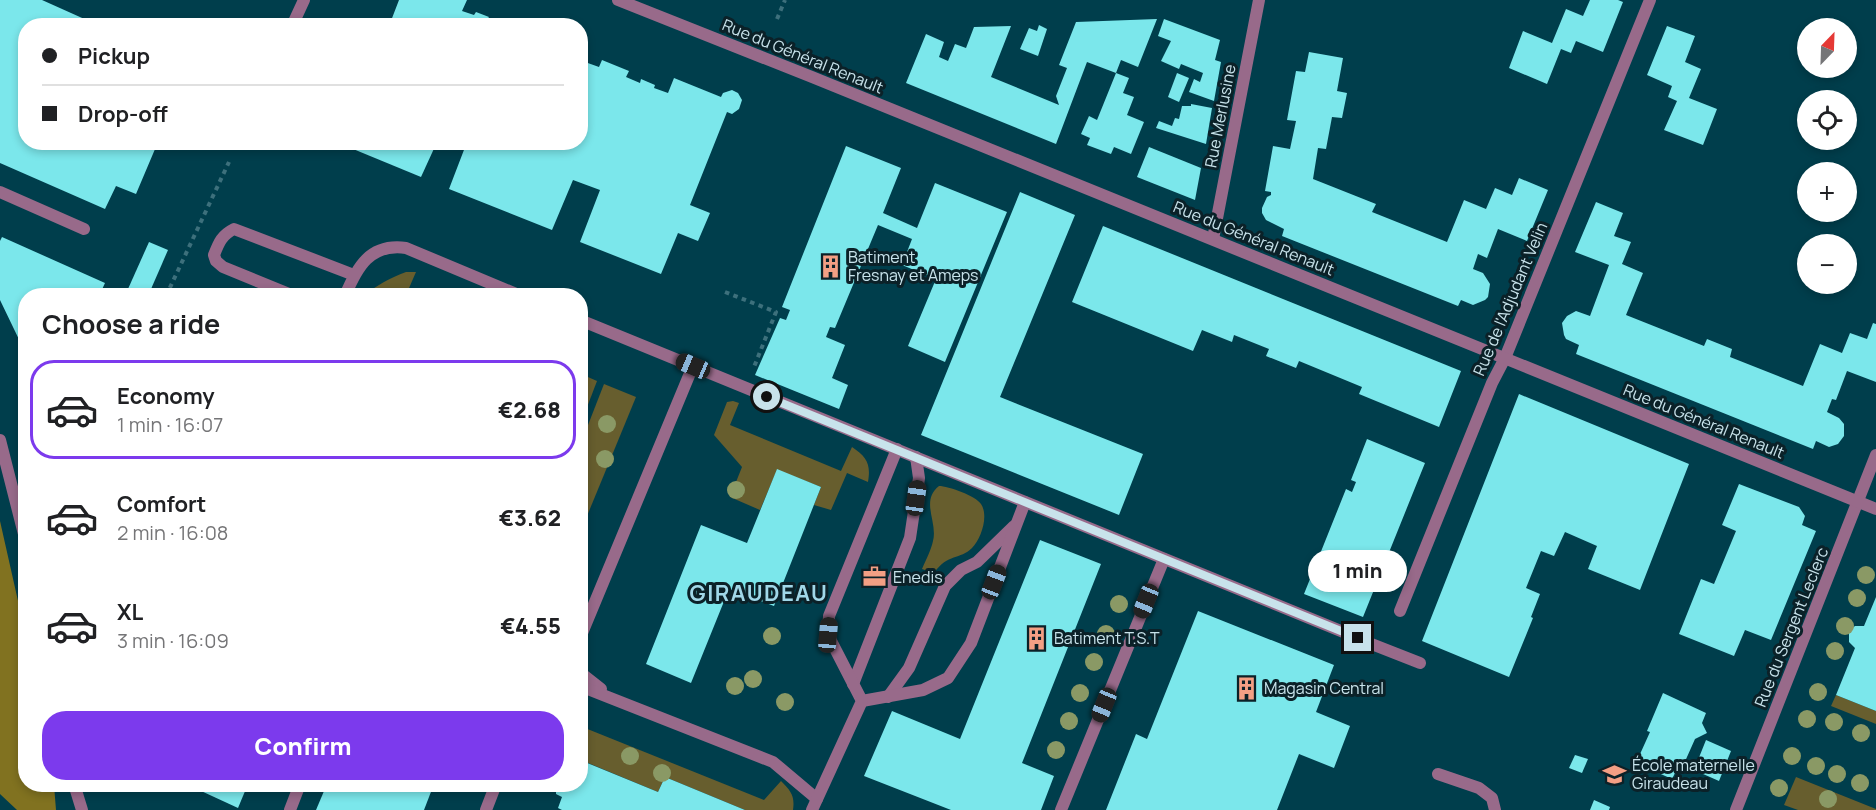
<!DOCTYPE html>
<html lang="en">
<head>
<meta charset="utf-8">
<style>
	:root { --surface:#fff; --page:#f2f2f2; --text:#202124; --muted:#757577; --line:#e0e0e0; --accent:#7c3aed }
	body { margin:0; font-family:Manrope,sans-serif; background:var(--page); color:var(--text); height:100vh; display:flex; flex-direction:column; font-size:22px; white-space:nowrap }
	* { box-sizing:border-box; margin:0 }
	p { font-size:20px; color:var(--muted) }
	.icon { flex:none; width:33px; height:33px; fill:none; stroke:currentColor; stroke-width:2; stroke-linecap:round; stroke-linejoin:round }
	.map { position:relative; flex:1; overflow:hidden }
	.sheet { position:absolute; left:18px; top:288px; width:570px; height:504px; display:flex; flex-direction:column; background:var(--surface); border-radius:24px; box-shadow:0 3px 9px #0003 }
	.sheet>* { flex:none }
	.hud { position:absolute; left:18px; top:18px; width:570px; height:132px; border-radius:24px; box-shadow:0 3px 9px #0003; display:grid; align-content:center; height:132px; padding:0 24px; background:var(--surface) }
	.needle { width:39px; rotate:23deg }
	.fabs { position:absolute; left:1797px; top:18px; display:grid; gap:12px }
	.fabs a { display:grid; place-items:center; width:60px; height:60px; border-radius:50%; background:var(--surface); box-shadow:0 3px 9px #0003; font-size:30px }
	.end { position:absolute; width:27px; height:27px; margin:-14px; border:8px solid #c8e3eb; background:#111; box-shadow:0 0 0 3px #111 }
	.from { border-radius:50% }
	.bubble { position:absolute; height:42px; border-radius:21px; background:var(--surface); box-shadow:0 3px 9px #0003; font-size:20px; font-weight:800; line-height:42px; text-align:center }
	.car { position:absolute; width:18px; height:36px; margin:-18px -9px; border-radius:8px; box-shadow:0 0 4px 2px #0007; background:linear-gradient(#222 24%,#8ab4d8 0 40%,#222 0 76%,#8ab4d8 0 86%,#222 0) }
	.hud b { display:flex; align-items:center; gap:21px; height:57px; font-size:22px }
	.hud b+b { border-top:2px solid var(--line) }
	.hud i { width:15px; height:15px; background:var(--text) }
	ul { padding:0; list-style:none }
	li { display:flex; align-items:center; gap:18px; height:99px; margin:0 12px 9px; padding:0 12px; border:3px solid transparent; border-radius:24px }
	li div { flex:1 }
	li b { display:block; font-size:22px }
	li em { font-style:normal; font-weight:800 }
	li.on { border-color:var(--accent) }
	li>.icon { width:54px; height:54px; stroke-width:1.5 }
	h2 { padding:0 24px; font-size:27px; line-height:72px }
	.button { display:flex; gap:12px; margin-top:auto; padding:12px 24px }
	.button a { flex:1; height:69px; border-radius:24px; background:var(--accent); color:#fff; font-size:24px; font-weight:800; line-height:69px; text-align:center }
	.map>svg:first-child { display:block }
	.green { fill:#675e2e }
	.forest { fill:#817220 }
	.building { fill:#7be7eb }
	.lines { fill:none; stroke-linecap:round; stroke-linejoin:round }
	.path { stroke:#3d707c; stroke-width:4; stroke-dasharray:4.5 4.5; stroke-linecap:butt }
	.service { stroke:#986a8a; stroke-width:12 }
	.minor { stroke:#986a8a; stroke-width:12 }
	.tertiary { stroke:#986a8a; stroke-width:12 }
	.tree { fill:#8a9965 }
	.route { stroke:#c8e3eb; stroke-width:8 }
	.labels { text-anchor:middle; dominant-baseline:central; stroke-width:6; stroke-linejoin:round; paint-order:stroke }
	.street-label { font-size:16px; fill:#c8e3eb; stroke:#0b2128 }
	.poi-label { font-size:16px; fill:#c8e3eb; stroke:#0b2128; text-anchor:start }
	.district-label { font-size:22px; font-weight:bold; letter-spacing:1.5px; fill:#a0d7e8; stroke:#0b2128 }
</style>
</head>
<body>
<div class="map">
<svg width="1876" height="810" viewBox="0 0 1876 810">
	<rect width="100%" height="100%" fill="#003e4c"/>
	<g class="green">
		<path d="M406 272H416L406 295H365C377 285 390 278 406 272Z"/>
		<path d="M581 374 597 381 581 423Z"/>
		<path d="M604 384 636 397 587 516 581 513V443Z"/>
		<path d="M733 401 739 403 730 425 841 471 852 447C867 457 871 464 868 482L847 473 831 510 814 505 821 487 777 470 760 510 730 497 742 467 714 435 727 402Z"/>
		<path d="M939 486C948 486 976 496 981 504 989 516 981 539 972 548 960 560 948 553 934 573L922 569C926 560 931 550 933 541 938 522 920 501 939 486Z"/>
		<path d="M1836 695 1876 711V724L1831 706Z"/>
		<path d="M580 726 764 800 781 781C791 791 795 796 793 810H745L665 777 658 792 581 760Z"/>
		<path d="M1796 777 1876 809V810H1798L1784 805Z"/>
	</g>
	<path class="forest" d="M0 521 25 632 26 784 54 785 56 810H17L0 794Z"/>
	<g class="building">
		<path d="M0 0H42L100 26H26V142H158L136 194 116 186 105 209 0 163Z"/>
		<path d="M399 0H467L462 11 474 15 476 12 489 17 487 20 499 26H389Z"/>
		<path d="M1590 0H1618L1623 2 1603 52 1576 41 1571 53 1561 49 1547 84 1509 68 1523 31 1552 43 1566 9 1583 16Z"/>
		<path d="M1157 19 1138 67 1121 60 1116 73 1129 78 1123 93 1134 97 1127 115 1144 122 1131 154 1114 147 1111 154 1087 145 1090 138 1081 134 1089 116 1097 120 1116 73 1087 62 1056 144 906 83 926 34 944 42 939 57 948 61 955 44 966 48 974 27 1011 26 991 77 1059 105 1056 96 1067 68 1059 65 1076 22Z"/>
		<path d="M1164 19 1220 40 1215 60 1221 62 1214 101 1189 92 1194 79 1200 82 1203 73 1181 64 1179 69 1161 61 1171 41 1158 36Z"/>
		<path d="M1039 25 1047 29 1038 56 1020 49 1029 28 1037 31Z"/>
		<path d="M1667 26 1695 36 1685 62 1701 69 1689 98 1717 109 1703 145 1664 130 1677 101 1668 97 1672 86 1647 75Z"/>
		<path d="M580 52 588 55 585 62 599 67 602 60 629 71 626 77 640 83 641 79 655 85 654 88 668 93 674 78 721 97 723 93 732 90 738 93 742 100 739 109 732 114 727 112 690 205 710 213 698 241 678 233 661 274 580 242 600 190 573 180 552 230 449 189 467 142H580Z"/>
		<path d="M1309 52 1343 58 1337 91 1347 93 1342 118 1332 117 1326 149 1318 148 1313 179 1376 204 1372 212 1447 242 1464 200 1486 209 1495 188 1512 195 1519 178 1548 190 1527 241 1498 229 1487 258 1478 254 1473 269 1483 273 1490 284 1488 297 1485 300 1473 305 1461 300 1458 306 1282 236 1284 229 1266 220 1262 213V208L1267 197 1271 195V192L1265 191 1273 146 1290 149 1296 121 1287 120 1296 71 1305 72Z"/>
		<path d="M1177 73 1189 78 1179 102 1168 97Z"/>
		<path d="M1191 104 1212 108 1206 144 1156 128 1159 121 1172 126 1175 118 1179 119 1182 106H1191Z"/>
		<path d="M342 142H437L421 177 341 144Z"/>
		<path d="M846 146 901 168 883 213 917 228 935 183 1007 212 945 362 908 346 936 279 902 265 912 239 878 225 835 328 830 327 826 337 845 345 832 378 848 385 839 409 755 375 780 318 786 320 790 310 782 307Z"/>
		<path d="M1149 147 1201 168 1195 200 1137 177Z"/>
		<path d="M1020 192 1075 215 1000 397 1143 454 1119 515 921 435Z"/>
		<path d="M1596 202 1623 213 1614 236 1631 242 1622 264 1643 273 1626 315 1704 346 1707 339 1732 349 1730 357 1803 386 1820 344 1842 353 1850 333 1867 339 1873 323 1876 324V382L1847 371 1836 400 1832 399 1827 412 1839 418 1844 424V436L1838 444 1829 447 1816 441 1813 449 1576 354 1579 345 1566 339 1564 335 1562 323 1567 316 1576 311 1590 316 1609 265 1575 252Z"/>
		<path d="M1103 226 1461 371 1439 427 1359 394 1362 387 1299 361 1296 368 1266 356 1269 349 1234 335 1232 342 1202 330 1193 351 1072 302Z"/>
		<path d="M2 237 105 283 99 296H26V354L0 300V241Z"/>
		<path d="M149 242 168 250 148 296H144L128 289Z"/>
		<path d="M1519 394 1689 464 1640 590 1588 569 1597 546 1565 532 1554 556 1541 551 1526 588 1540 594 1531 617 1533 618 1509 677 1422 641Z"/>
		<path d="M1367 439 1425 463 1363 617 1304 594 1346 489 1352 492 1356 482 1351 480Z"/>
		<path d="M777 469 821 487 774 606 729 589 691 683 646 664 701 525 747 543Z"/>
		<path d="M1739 484 1799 507 1805 516 1802 525 1816 531 1771 640 1745 630 1734 656 1679 634 1701 579 1714 584 1736 531 1722 525Z"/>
		<path d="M1040 540 1101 564 1022 763 1054 776 1041 810H951L864 776 892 711 960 739Z"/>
		<path d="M1876 597V711L1836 695 1855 648 1849 642V631L1855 626H1864Z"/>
		<path d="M1198 611 1334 665 1316 712 1350 726 1334 768 1299 754 1277 810H1106L1136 734 1147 739Z"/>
		<path d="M1663 693 1706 713 1702 723 1707 733 1695 739 1683 766 1678 767 1672 779 1636 763 1650 732 1647 731Z"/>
		<path d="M1706 740 1731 751 1719 781 1694 770Z"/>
		<path d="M1575 755 1588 759 1582 773 1569 768Z"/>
		<path d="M580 760 658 792 665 777 745 810H562L558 808 562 797 556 794V791L559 784H580Z"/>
		<path d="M186 784H248L238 808Z"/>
		<path d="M327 784H434L424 810H316Z"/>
		<path d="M1594 800 1610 807 1609 810H1590Z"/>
	</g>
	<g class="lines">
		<g class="path">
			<path d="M777 19 785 0"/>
			<path d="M725 292 776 312 754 367"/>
			<path d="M166 296 229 162"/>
		</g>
		<g class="service">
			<path d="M0 192 84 229"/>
			<path d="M294 296 223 267 216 261 214 255C219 242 222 235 234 229L354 275"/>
			<path d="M345 296C357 267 370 243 406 248L521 296"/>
			<path d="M580 320 1358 638"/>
			<path d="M580 638 693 366"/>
			<path d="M1369 643 1420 663"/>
			<path d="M580 663 582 674 601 689"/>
			<path d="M853 684 910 538 919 478 916 457"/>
			<path d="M580 686 773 762 817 799"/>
			<path d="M888 697 909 668 945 586 961 570 977 562 1014 526"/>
			<path d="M862 701 923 690 948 678 971 643 1025 502"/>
			<path d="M1438 774 1479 788 1492 798 1495 810"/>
			<path d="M290 810 300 784"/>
			<path d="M486 810 496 784"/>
			<path d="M812 810 862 701 828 635 829 616 897 449"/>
			<path d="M1061 810 1164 559"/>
		</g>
		<g class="minor">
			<path d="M292 26 304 0"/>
			<path d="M239 143V142"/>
			<path d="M1213 239 1259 0"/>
			<path d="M0 440 26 542"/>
			<path d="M1400 611 1492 383 1505 358 1650 0"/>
			<path d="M74 784 82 810"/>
			<path d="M1736 810 1876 455"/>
		</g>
		<path class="tertiary" d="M618 0 812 77 1876 509"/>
	</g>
	<g class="tree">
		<circle cx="607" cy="424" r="9"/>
		<circle cx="605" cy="459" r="9"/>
		<circle cx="736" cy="490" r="9"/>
		<circle cx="1866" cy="575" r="9"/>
		<circle cx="1857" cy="598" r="9"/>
		<circle cx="1119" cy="604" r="9"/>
		<circle cx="1845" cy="626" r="9"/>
		<circle cx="1106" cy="634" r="9"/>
		<circle cx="772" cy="636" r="9"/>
		<circle cx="1835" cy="651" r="9"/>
		<circle cx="1094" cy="662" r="9"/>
		<circle cx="753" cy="679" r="9"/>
		<circle cx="735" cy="686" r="9"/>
		<circle cx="1818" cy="692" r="9"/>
		<circle cx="1080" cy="693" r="9"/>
		<circle cx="785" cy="702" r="9"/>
		<circle cx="1807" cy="719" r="9"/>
		<circle cx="1069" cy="721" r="9"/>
		<circle cx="1834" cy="722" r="9"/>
		<circle cx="1861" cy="733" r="9"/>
		<circle cx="1056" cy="750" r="9"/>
		<circle cx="630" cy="756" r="9"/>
		<circle cx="1792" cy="756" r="9"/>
		<circle cx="1816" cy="766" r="9"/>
		<circle cx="662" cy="773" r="9"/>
		<circle cx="1837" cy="774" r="9"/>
		<circle cx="1860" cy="783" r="9"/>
		<circle cx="1779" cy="788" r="9"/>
		<circle cx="1828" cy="799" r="9"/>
	</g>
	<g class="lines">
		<path class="route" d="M767 397 1358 638"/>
	</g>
	<defs>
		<symbol id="building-bare" viewBox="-9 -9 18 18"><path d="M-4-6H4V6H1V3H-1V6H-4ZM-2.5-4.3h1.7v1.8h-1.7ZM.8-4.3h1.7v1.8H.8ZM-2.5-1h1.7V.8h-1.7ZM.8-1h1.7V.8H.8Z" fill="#f39f84" stroke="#0b2128" stroke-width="2.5" paint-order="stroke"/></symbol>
		<symbol id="office-bare" viewBox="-9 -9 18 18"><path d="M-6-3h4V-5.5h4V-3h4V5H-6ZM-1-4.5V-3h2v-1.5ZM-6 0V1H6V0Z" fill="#f39f84" stroke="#0b2128" stroke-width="2.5" paint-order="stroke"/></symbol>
		<symbol id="school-bare" viewBox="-9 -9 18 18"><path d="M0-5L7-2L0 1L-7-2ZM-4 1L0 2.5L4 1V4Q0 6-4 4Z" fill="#f39f84" stroke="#0b2128" stroke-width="2.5" paint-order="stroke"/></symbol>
	</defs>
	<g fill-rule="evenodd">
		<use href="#building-bare" x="814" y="250" width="33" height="33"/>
		<use href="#office-bare" x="858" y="560" width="33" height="33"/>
		<use href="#building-bare" x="1020" y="622" width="33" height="33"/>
		<use href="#building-bare" x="1230" y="672" width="33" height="33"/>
		<use href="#school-bare" x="1598" y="758" width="33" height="33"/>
	</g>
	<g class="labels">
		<g class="street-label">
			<text transform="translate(803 56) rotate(22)">Rue du Général Renault</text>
			<text transform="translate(1220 116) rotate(-79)">Rue Merlusine</text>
			<text transform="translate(1254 238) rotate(22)">Rue du Général Renault</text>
			<text transform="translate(1510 299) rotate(-67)">Rue de l'Adjudant Velin</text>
			<text transform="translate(1704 421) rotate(22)">Rue du Général Renault</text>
			<text transform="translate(1791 627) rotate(-68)">Rue du Sergent Leclerc</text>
		</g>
		<g class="poi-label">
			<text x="848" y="257">Batiment<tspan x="848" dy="18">Fresnay et Ameps</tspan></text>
			<text x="893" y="577">Enedis</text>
			<text x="1054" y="638">Batiment T.S.T</text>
			<text x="1264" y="688">Magasin Central</text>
			<text x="1632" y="765">École maternelle<tspan x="1632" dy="18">Giraudeau</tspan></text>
		</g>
		<g class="district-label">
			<text x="759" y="593">GIRAUDEAU</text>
		</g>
	</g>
</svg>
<div class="fabs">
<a><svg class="needle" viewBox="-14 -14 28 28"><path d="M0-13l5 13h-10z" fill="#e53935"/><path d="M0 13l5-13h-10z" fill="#757577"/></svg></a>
<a><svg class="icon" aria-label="locate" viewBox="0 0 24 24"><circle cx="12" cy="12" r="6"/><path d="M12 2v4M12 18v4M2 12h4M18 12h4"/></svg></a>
<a>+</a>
<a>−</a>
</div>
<i class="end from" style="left:767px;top:397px"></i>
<i class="end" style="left:1358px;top:638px"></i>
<div class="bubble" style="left:1308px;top:550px;width:99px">1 min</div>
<i class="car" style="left:693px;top:366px;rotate:293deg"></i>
<i class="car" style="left:916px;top:498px;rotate:8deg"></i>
<i class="car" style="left:994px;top:582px;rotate:21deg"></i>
<i class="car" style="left:1146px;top:601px;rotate:202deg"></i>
<i class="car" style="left:828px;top:635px;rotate:5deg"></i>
<i class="car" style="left:1104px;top:705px;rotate:202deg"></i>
<div class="hud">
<b><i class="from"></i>Pickup</b>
<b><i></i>Drop-off</b>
</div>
<section class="sheet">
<h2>Choose a ride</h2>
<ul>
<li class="on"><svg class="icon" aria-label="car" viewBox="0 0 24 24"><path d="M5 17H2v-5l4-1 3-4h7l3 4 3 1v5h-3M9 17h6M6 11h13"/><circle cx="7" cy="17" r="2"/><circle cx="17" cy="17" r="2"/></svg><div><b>Economy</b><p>1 min · 16:07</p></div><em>€2.68</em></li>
<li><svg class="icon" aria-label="car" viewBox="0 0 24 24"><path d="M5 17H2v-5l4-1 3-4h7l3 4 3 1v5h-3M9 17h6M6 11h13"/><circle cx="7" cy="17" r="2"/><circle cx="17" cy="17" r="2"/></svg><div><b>Comfort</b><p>2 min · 16:08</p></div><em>€3.62</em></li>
<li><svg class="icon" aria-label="car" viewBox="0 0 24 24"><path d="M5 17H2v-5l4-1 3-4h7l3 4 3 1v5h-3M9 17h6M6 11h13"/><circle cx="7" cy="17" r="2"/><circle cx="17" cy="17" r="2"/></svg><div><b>XL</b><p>3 min · 16:09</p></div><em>€4.55</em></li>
</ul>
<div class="button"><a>Confirm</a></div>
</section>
</div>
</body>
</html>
